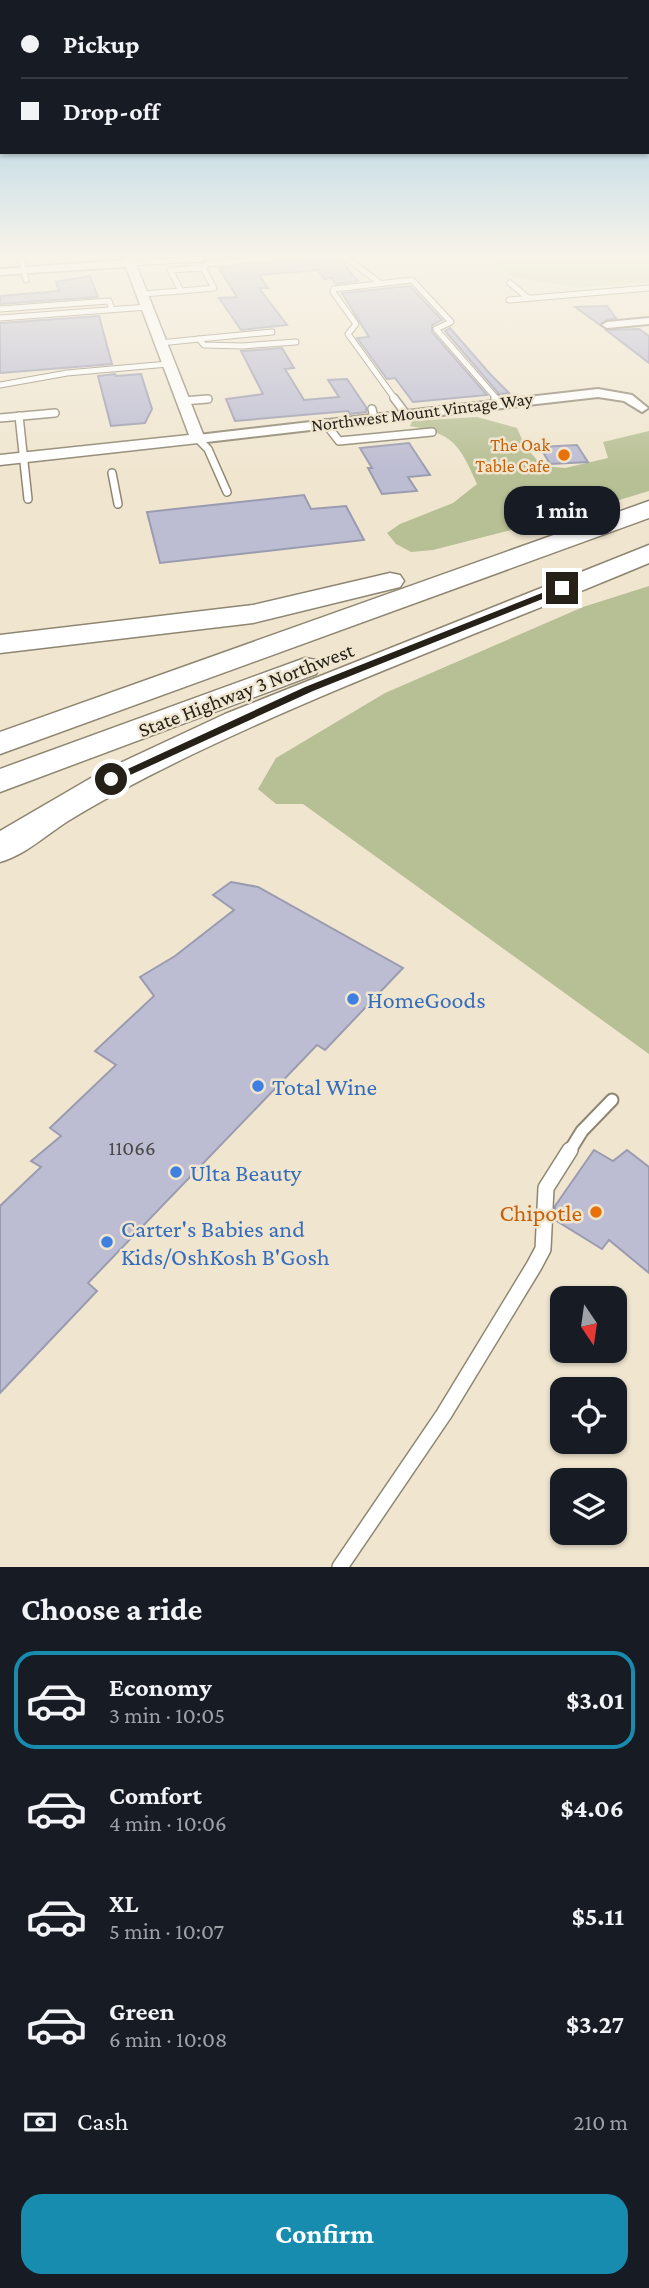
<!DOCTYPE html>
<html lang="en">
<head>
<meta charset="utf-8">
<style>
	:root { --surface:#171b24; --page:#20242c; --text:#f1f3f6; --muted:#9ea1a6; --line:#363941; --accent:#178caf }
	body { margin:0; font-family:"Crimson Pro",serif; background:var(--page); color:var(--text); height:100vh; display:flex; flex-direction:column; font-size:26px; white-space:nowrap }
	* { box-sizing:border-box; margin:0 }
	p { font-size:23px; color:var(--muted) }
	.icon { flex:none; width:38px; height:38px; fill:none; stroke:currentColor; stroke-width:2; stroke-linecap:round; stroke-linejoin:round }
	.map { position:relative; height:1567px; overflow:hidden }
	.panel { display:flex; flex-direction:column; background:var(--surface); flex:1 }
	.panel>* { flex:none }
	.guide { position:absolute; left:0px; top:0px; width:649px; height:154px; box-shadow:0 2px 5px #0004; display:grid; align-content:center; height:154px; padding:0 21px; background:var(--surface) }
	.needle { width:46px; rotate:167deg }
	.fabs { position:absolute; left:550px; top:1286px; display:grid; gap:14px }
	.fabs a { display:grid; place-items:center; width:77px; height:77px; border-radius:14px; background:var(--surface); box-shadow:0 2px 5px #0004; font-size:35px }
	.end { position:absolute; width:32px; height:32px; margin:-16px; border:9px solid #252119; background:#fff; box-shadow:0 0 0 4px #fff }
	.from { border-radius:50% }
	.bubble { position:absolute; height:49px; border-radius:21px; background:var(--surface); box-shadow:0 2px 5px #0004; font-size:23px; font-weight:700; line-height:49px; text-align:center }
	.guide b { display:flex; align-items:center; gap:24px; height:66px; font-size:26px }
	.guide b+b { border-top:2px solid var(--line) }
	.guide i { width:18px; height:18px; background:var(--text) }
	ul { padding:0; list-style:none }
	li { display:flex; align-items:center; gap:21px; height:98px; margin:0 14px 10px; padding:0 7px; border:4px solid transparent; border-radius:21px }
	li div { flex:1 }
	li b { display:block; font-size:26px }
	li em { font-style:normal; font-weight:700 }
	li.current { border-color:var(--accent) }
	li>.icon { width:63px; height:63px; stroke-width:1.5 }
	h2 { padding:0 21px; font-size:32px; line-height:84px }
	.pay { display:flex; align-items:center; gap:18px; height:77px; padding:0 21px; font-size:26px }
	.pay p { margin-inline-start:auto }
	.primary-button { display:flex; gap:14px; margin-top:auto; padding:14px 21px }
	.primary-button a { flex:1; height:80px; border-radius:21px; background:var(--accent); color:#fff; font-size:28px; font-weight:700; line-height:80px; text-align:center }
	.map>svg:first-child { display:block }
	.green { fill:#d3dbb0 }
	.forest { fill:#b7bf94 }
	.building { fill:#bcbcd2; stroke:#9b9bb0; stroke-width:2 }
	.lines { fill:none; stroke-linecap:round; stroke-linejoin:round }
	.service-far3-casing { stroke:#8f8672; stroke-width:7 }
	.service-far2-casing { stroke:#8f8672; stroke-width:10 }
	.service-far1-casing { stroke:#8f8672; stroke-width:15 }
	.service-casing { stroke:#8f8672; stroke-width:18 }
	.minor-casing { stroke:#8f8672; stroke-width:4 }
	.tertiary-casing { stroke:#8f8672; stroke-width:3 }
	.motorway-casing { stroke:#8f8672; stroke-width:3 }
	.service-far3 { stroke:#fff; stroke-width:5 }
	.service-far2 { stroke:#fff; stroke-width:7 }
	.service-far1 { stroke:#fff; stroke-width:11 }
	.service { stroke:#fff; stroke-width:15 }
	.minor { fill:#fff; fill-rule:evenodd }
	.tertiary { fill:#fff; fill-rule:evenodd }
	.motorway { fill:#fff; fill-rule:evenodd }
	.route { fill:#252119 }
	.food-dot { fill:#e8710a; stroke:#f0e6d0; stroke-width:2.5 }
	.shop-dot { fill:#3f7fe0; stroke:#f0e6d0; stroke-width:2.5 }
	.labels { text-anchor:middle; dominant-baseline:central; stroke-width:5; stroke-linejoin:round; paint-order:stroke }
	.far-street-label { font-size:18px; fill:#252119; stroke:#f0e6d0 }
	.far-food-label { font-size:18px; fill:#c56008; stroke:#f0e6d0; text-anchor:end }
	.street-label { font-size:21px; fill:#252119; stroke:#f0e6d0 }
	.near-number-label { font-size:21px; fill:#4b4847 }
	.near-shop-label { font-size:24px; fill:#366cbe; stroke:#f0e6d0; text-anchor:start }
	.near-food-label { font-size:24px; fill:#c56008; stroke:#f0e6d0; text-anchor:end }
</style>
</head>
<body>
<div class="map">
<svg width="649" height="1567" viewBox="0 0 649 1567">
	<rect width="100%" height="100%" fill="#f0e6d0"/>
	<path class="green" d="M486 254H649V282L577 288 513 277Z"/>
	<g class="forest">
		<path d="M477 417 517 428 525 446 542 466 565 468 608 458 603 442 649 431V491L570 515 433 550 411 552 396 544 387 533 400 524 453 503 477 484C459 444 454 434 410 426L412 421Z"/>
		<path d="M649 586V1054L303 804H276L258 789 276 758 385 693 583 607Z"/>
	</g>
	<g class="building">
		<path d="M314 255H336L358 281 335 284 332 278 324 279 318 270 259 275 268 288H259L287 325 241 330 219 298 237 297 219 268 310 259Z"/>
		<path d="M90 276 98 297 0 304V296L59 291 56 282Z"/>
		<path d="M410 286 442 320 432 325V332L487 395 413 402 395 378 387 379 357 338 369 337 342 293Z"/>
		<path d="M607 306 616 318 606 320 600 325 575 307Z"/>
		<path d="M99 316 112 364 0 373V323Z"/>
		<path d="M450 328 490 374 509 393 499 394 445 331Z"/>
		<path d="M639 329 649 336V363L606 330Z"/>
		<path d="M282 348 294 368 285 369 304 400 339 397 328 380 347 379 366 407V412L350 414 348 411 235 421 226 399 263 394 241 351Z"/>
		<path d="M115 374 116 376 141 374 152 409 145 423 111 426 98 376Z"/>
		<path d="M409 443 430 475 408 477 417 491 382 494 368 468H372L360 448Z"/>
		<path d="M577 445 588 462 550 464 540 447Z"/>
		<path d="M304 495 311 509 346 506 364 540 160 563 147 512Z"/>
		<path d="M231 882 258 887 403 968 325 1050 317 1045 88 1283 97 1291 0 1393V1206L41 1167 31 1161 61 1136 50 1128 116 1065 95 1051 154 996 140 977 175 956 234 910 213 895Z"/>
		<path d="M594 1150 613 1161 627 1150 649 1167V1273L609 1240 602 1249 555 1220V1206Z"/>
	</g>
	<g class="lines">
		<defs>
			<g id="service-far3">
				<path d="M11 254 22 261 26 280"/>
				<path d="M341 254 380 283"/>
				<path d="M130 263 202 259 199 254"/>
				<path d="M203 268 207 264 309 254"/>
				<path d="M203 268 214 288 181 291 170 270Z"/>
				<path d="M510 283 528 298"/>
				<path d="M142 294 181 291"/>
				<path d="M509 300 649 288"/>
				<path d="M0 309 109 301 112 309"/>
				<path d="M0 318 148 307"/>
				<path d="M199 339 272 332"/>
				<path d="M160 343 199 339 204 345 242 346 296 342"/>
				<path d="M0 385 67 373 168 364"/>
				<path d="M205 399H208"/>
				<path d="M395 399 348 334 356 324 333 292 334 289 412 280 451 322 436 329 497 399"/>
			</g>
			<g id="service-far2">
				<path d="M394 398 406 414"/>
				<path d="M495 398 500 403"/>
				<path d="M182 401 208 399"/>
				<path d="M372 409 374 418"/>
				<path d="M19 416 28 499"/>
				<path d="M0 418 55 413"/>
				<path d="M325 423 339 441 432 432"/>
				<path d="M198 439 208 449 227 492"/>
				<path d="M112 473 118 504"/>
			</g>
			<path id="service-far1" d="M569 1152 582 1131 612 1100"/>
			<path id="service" d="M340 1567 444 1414 534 1266 543 1249 546 1188 570 1150"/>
			<g id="minor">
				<path d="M649 318V324L607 328 602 325 607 322Z"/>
				<path d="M598 389 632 395 648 408 642 412 624 401 598 397 198 443 192 439 198 435Z"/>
			</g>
			<path id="tertiary" d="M122 254H132L205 439 198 443 0 465V455L189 435 126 267 0 275V269L124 260Z"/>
			<g id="motorway">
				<path d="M649 501V518L0 754V732Z"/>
				<path d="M649 545V563C496 627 339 684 189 756 148 776 107 797 68 821 46 835 25 855 0 862V831L103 771 225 714Z"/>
				<path d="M390 573 400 575 404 581 400 587 253 623 0 653V635L253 605Z"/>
				<path d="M305 658 316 660 320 667 316 674 0 792V769Z"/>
			</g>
		</defs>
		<use href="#service-far3" class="service-far3-casing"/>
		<use href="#service-far2" class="service-far2-casing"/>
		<use href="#service-far1" class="service-far1-casing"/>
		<use href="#service" class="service-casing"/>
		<use href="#minor" class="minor-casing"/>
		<use href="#tertiary" class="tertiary-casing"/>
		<use href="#motorway" class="motorway-casing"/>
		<use href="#service-far3" class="service-far3"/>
		<use href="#service-far2" class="service-far2"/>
		<use href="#service-far1" class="service-far1"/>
		<use href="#service" class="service"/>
		<use href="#minor" class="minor"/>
		<use href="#tertiary" class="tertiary"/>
		<use href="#motorway" class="motorway"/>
	</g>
	<linearGradient id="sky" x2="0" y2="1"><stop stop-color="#89c1e1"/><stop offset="0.54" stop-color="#f8f4ea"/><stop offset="1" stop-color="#f8f4ea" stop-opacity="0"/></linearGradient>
	<rect width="649" height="473" fill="url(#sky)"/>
	<path class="route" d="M562 585 566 588 565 590 313 691 115 782 106 779 305 687Z"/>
	<g class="food-dot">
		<circle cx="564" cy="455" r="7"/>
		<circle cx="596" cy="1212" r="7"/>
	</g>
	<g class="shop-dot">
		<circle cx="353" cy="999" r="7"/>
		<circle cx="258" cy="1086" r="7"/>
		<circle cx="176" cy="1172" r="7"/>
		<circle cx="107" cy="1242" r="7"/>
	</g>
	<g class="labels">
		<g class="far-street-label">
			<text transform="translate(422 412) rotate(-7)">Northwest Mount Vintage Way</text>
		</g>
		<g class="far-food-label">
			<text x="550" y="445">The Oak<tspan x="550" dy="21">Table Cafe</tspan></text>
		</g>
		<g class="street-label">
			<text transform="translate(246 690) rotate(-21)">State Highway 3 Northwest</text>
		</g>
		<g class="near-number-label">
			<text x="132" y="1148">11066</text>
		</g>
		<g class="near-shop-label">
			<text x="367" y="999">HomeGoods</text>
			<text x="272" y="1086">Total Wine</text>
			<text x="190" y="1172">Ulta Beauty</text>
			<text x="121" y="1228">Carter's Babies and<tspan x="121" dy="28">Kids/OshKosh B'Gosh</tspan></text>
		</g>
		<g class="near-food-label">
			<text x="582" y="1212">Chipotle</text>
		</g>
	</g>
</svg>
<div class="fabs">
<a><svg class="needle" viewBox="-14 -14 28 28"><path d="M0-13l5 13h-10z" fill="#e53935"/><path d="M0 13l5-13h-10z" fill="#9ea1a6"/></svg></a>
<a><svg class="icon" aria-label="locate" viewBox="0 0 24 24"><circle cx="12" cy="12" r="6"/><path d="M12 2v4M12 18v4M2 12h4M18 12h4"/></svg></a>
<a><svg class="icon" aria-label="layers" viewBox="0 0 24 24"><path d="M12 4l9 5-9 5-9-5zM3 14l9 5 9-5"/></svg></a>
</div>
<i class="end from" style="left:111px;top:779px"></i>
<i class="end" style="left:562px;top:588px"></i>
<div class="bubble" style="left:504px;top:486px;width:116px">1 min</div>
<div class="guide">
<b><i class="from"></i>Pickup</b>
<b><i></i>Drop-off</b>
</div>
</div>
<section class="panel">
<h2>Choose a ride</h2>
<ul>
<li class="current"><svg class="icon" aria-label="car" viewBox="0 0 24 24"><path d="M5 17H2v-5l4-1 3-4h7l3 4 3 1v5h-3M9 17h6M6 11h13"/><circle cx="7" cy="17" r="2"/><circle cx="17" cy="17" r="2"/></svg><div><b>Economy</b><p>3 min · 10:05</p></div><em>$3.01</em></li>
<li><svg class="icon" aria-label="car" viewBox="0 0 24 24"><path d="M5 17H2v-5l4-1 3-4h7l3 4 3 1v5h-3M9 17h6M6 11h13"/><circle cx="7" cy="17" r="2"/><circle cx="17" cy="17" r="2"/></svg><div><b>Comfort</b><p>4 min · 10:06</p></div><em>$4.06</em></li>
<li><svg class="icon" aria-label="car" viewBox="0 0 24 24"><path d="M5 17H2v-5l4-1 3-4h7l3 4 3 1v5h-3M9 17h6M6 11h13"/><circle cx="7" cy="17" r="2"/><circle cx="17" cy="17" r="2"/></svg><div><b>XL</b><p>5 min · 10:07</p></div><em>$5.11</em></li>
<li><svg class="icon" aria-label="car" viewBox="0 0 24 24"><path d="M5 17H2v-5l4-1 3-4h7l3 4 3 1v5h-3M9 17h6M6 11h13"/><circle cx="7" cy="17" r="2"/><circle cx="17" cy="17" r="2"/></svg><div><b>Green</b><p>6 min · 10:08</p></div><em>$3.27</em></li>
</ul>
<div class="pay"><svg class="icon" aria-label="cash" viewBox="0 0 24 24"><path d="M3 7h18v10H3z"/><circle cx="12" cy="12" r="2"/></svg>Cash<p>210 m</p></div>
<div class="primary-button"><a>Confirm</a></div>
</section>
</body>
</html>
